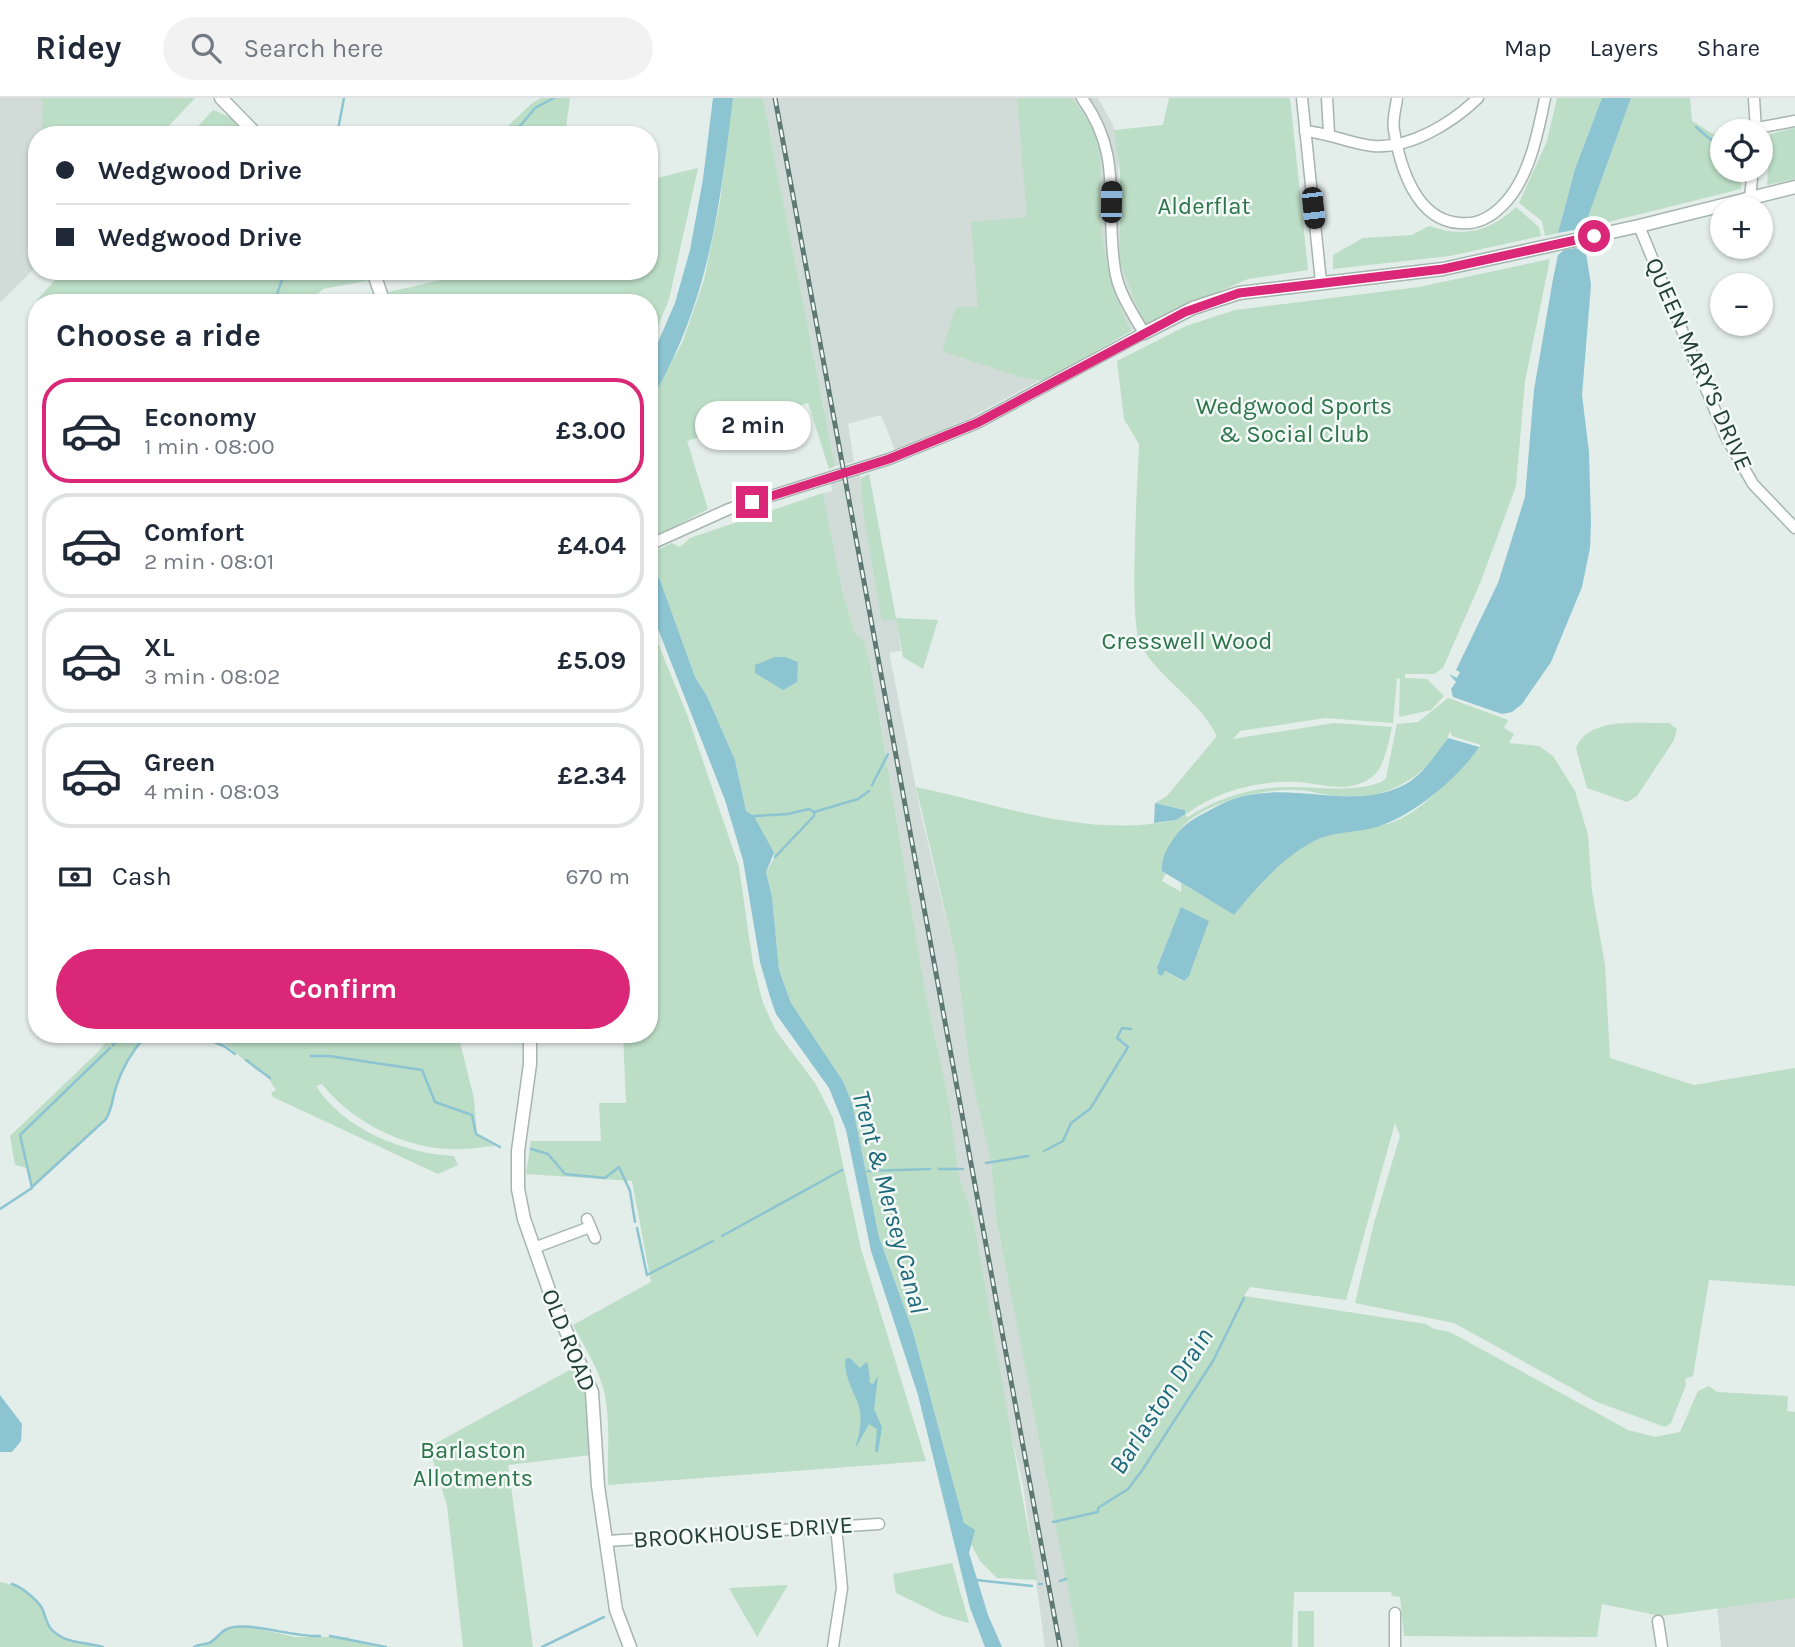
<!DOCTYPE html>
<html lang="en">
<head>
<meta charset="utf-8">
<style>
	:root { --surface:#fff; --page:#f2f2f3; --text:#1f2937; --muted:#747a83; --line:#e0e1e3; --accent:#db2777 }
	body { margin:0; font-family:Karla,sans-serif; background:var(--page); color:var(--text); height:100vh; display:flex; flex-direction:column; font-size:26px; white-space:nowrap }
	* { box-sizing:border-box; margin:0 }
	p { font-size:23px; color:var(--muted) }
	.icon { flex:none; width:38px; height:38px; fill:none; stroke:currentColor; stroke-width:2; stroke-linecap:round; stroke-linejoin:round }
	.map { position:relative; flex:1; overflow:hidden }
	.details { position:absolute; left:28px; top:196px; width:630px; height:749px; display:flex; flex-direction:column; background:var(--surface); border-radius:28px; box-shadow:0 2px 5px #0004 }
	.details>* { flex:none }
	.top-card { position:absolute; left:28px; top:28px; width:630px; height:154px; border-radius:28px; box-shadow:0 2px 5px #0004; display:grid; align-content:center; height:154px; padding:0 28px; background:var(--surface) }
	.buttons { position:absolute; left:1710px; top:21px; display:grid; gap:14px }
	.buttons a { display:grid; place-items:center; width:63px; height:63px; border-radius:50%; background:var(--surface); box-shadow:0 2px 5px #0004; font-size:35px }
	.end { position:absolute; width:32px; height:32px; margin:-16px; border:9px solid #db2777; background:#fff; box-shadow:0 0 0 4px #fff }
	.from { border-radius:50% }
	.bubble { position:absolute; height:49px; border-radius:24px; background:var(--surface); box-shadow:0 2px 5px #0004; font-size:23px; font-weight:700; line-height:49px; text-align:center }
	.car { position:absolute; width:21px; height:42px; margin:-21px -10px; border-radius:9px; box-shadow:0 0 5px 2px #0007; background:linear-gradient(#222 24%,#8ab4d8 0 40%,#222 0 76%,#8ab4d8 0 86%,#222 0) }
	.top-card b { display:flex; align-items:center; gap:24px; height:66px; font-size:26px }
	.top-card b+b { border-top:2px solid var(--line) }
	.top-card i { width:18px; height:18px; background:var(--text) }
	ul { padding:0; list-style:none }
	li { display:flex; align-items:center; gap:21px; height:105px; margin:0 14px 10px; padding:0 14px; border:4px solid var(--line); border-radius:28px }
	li div { flex:1 }
	li b { display:block; font-size:26px }
	li em { font-style:normal; font-weight:700 }
	li.active { border-color:var(--accent) }
	li>.icon { width:63px; height:63px; stroke-width:1.5 }
	h2 { padding:0 28px; font-size:32px; line-height:84px }
	.pay { display:flex; align-items:center; gap:18px; height:77px; padding:0 28px; font-size:26px }
	.pay p { margin-inline-start:auto }
	.action { display:flex; gap:14px; margin-top:auto; padding:14px 28px }
	.action a { flex:1; height:80px; border-radius:42px; background:var(--accent); color:#fff; font-size:28px; font-weight:700; line-height:80px; text-align:center }
	header { display:flex; align-items:center; gap:42px; box-sizing:border-box; height:98px; padding:0 35px; background:var(--surface); border-bottom:2px solid var(--line) }
	header strong { font-size:33px }
	nav { display:flex; gap:38px; margin-inline-start:auto; font-size:24px }
	.search { width:490px; height:63px; background:var(--page); display:flex; align-items:center; gap:18px; box-sizing:border-box; padding:0 24px; border-radius:38px; color:var(--muted); font-size:26px }
	.map>svg:first-child { display:block }
	.built { fill:#d1dcd8 }
	.green { fill:#bcddc6; fill-rule:evenodd }
	.water { fill:#8cc4d1 }
	.lines { fill:none; stroke-linecap:round; stroke-linejoin:round }
	.stream { stroke:#8cc4d1; stroke-width:2.5 }
	.minor-casing { stroke:#a6b5b0; stroke-width:13 }
	.tertiary-casing { stroke:#a6b5b0; stroke-width:15 }
	.minor { stroke:#fff; stroke-width:10 }
	.tertiary { stroke:#fff; stroke-width:12 }
	.rail-casing { stroke:#5d7972; stroke-width:5 }
	.rail { stroke:#f3f9f6; stroke-width:2.5; stroke-dasharray:8; stroke-linecap:butt }
	.route { stroke:#db2777; stroke-width:9 }
	.labels { text-anchor:middle; dominant-baseline:central; stroke-width:5; stroke-linejoin:round; paint-order:stroke }
	.park-label { font-size:24px; fill:#2d744b; stroke:#f3f9f6 }
	.street-label { font-size:24px; fill:#233e37; stroke:#f3f9f6 }
	.water-label { font-size:26px; font-style:italic; fill:#1d6879; stroke:#f3f9f6 }
</style>
</head>
<body>
<header>
<strong>Ridey</strong>
<div class="search"><svg class="icon" aria-label="search" viewBox="0 0 24 24"><circle cx="10" cy="10" r="6"/><path d="M15 15l6 6"/></svg>Search here</div>
<nav><a>Map</a><a>Layers</a><a>Share</a></nav>
</header>
<div class="map">
<svg width="1795" height="1549" viewBox="0 0 1795 1549">
	<rect width="100%" height="100%" fill="#e3ede9"/>
	<g class="built">
		<path d="M0 0H195L160 37H37V168L0 205Z"/>
		<path d="M763 0H1098L1113 27 1118 53 1119 162 1144 226 966 322 895 352 881 317 848 326 854 364 835 368Z"/>
		<path d="M860 377 885 522 896 521 901 553 890 554V559L922 721 957 864 970 973 991 1064 996 1120 1079 1549H1045L1023 1387 1007 1319 973 1119 959 1079 949 1003 927 903 870 564 864 543 855 535 843 496 823 395 832 393 831 385Z"/>
		<path d="M1795 1500V1549H1721L1717 1508Z"/>
	</g>
	<g class="green">
		<path d="M39 0H195L160 37H42L43 3Z"/>
		<path d="M541 0H570L565 37H482L506 30 531 6Z"/>
		<path d="M733 0H763L835 368 829 371 808 305 687 343 708 411 649 442V306L683 243 704 182 720 104Z"/>
		<path d="M1017 0H1071C1109 43 1099 58 1100 109 1102 153 1111 195 1131 233L1044 283 1020 279 942 253 956 209H978L971 124 1027 119Z"/>
		<path d="M1169 0H1290L1308 172 1248 181 1144 226 1119 162 1120 74 1114 32 1163 27Z"/>
		<path d="M1557 0H1602L1575 71 1558 135 1545 138 1542 123 1519 105 1547 43Z"/>
		<path d="M1631 0H1690L1692 23 1713 36 1743 26V33H1722V72H1741V91L1584 130Z"/>
		<path d="M213 12 234 21 250 37H190Z"/>
		<path d="M1795 30V81L1767 87 1770 36Z"/>
		<path d="M698 70 669 201 649 250V205H391L389 194 445 181 443 173H649V82Z"/>
		<path d="M1516 109 1539 129 1541 138 1450 158 1333 171V157L1363 140 1412 137 1429 128C1462 140 1490 134 1516 109Z"/>
		<path d="M1550 161 1525 283 1516 388 1481 483 1443 570 1434 576H1405V580L1427 581 1444 598 1431 612 1399 619 1400 581 1397 580 1393 625 1325 620 1240 633 1233 641 1334 625 1392 629C1388 645 1385 669 1372 679 1349 696 1323 686 1298 684 1259 682 1217 693 1185 717L1188 719C1221 698 1256 688 1296 689 1328 690 1352 694 1382 684L1386 680 1397 626 1418 624 1448 600 1508 622 1504 630 1514 636 1509 645 1539 648 1553 658 1575 693 1588 737 1592 793 1605 867 1610 960 1694 987 1795 970V1188L1709 1182 1693 1278 1685 1281 1686 1287 1671 1325 1665 1329 1597 1304 1454 1225 1355 1205 1374 1125 1400 1038 1395 1025 1346 1202 1250 1189 1244 1198 1426 1226 1434 1231 1450 1234 1628 1332 1655 1339 1680 1334 1698 1293 1709 1288 1717 1294 1788 1298 1787 1313 1795 1314V1500L1661 1518 1602 1506 1597 1539 1404 1538 1400 1499 1392 1498 1391 1494H1294L1292 1549H1079L996 1120 991 1064 970 973 957 864 916 689C1003 707 1087 741 1176 722L1183 711 1155 705 1167 698 1217 638C1199 602 1161 582 1141 548 1128 525 1138 382 1139 346L1124 321 1117 263 1186 228 1235 212 1419 189ZM1450 633 1452 638 1481 647C1456 672 1431 707 1398 722 1376 732 1353 730 1331 736 1290 747 1259 786 1234 817L1181 785V794L1162 783 1166 775 1162 773C1168 760 1175 735 1186 725 1214 701 1271 688 1307 693 1322 696 1339 699 1355 699 1394 699 1437 670 1450 633ZM1181 810 1208 823 1189 877 1183 883 1164 873 1158 876 1157 868Z"/>
		<path d="M63 173H367L371 182 323 191 308 205H39L37 202Z"/>
		<path d="M869 376 896 520 938 522 923 571 903 559 896 521 882 523 863 414 861 380Z"/>
		<path d="M823 395 843 496 855 535 864 543 870 564 927 903 949 1003 959 1079 973 1119 1037 1482 997 1480 980 1463 970 1444 972 1440 964 1425 913 1234 879 1139 852 1005 843 983 791 905 779 872 772 799 766 774 775 759 754 718 746 713 735 662 707 598 695 579 660 482 649 467V456L672 445 680 449 690 440Z"/>
		<path d="M649 523 688 619 739 769 753 866 763 905 776 933 815 985 833 1020 861 1151 926 1363 608 1387C607 1356 611 1323 604 1293 598 1269 584 1248 573 1227L651 1184 632 1083 526 1076 531 1043H601L599 1005H626L623 936H649Z"/>
		<path d="M1669 625 1677 631 1674 642 1637 698 1627 704 1587 690 1576 650C1589 618 1639 626 1669 625Z"/>
		<path d="M112 936H147C134 951 122 969 116 989 112 1001 113 1009 106 1021L32 1090 27 1070 15 1067 10 1038 98 954Z"/>
		<path d="M204 936H458L474 1001 477 1037 495 1048C480 1049 465 1052 451 1051 403 1050 351 1023 322 986L316 988C343 1031 405 1056 454 1058L458 1067 438 1076 273 999 271 995 276 992 265 975 259 974 225 946Z"/>
		<path d="M575 1269C589 1298 589 1325 591 1357L508 1367 533 1549H463L447 1407 429 1349Z"/>
		<path d="M952 1465 969 1525 943 1518 896 1495 893 1476Z"/>
		<path d="M0 1484C16 1487 33 1495 41 1510 45 1516 45 1525 50 1530 64 1546 85 1544 103 1549H0Z"/>
		<path d="M788 1487 757 1539 729 1490Z"/>
		<rect x="1298" y="1513" width="16" height="36"/>
		<path d="M236 1529 255 1530 295 1539H348L354 1544 386 1549H194L209 1545 227 1531Z"/>
	</g>
	<g class="water">
		<path d="M713 0H733C719 115 709 204 649 306V265L675 205 690 152 703 81Z"/>
		<path d="M1602 0H1631L1584 130 1558 135 1575 71Z"/>
		<path d="M1576 150 1586 155 1591 187 1582 297 1589 354 1591 425 1590 450 1582 489 1551 564 1522 606 1512 614 1502 616 1453 599 1451 591 1456 584 1449 576 1457 580 1460 574 1456 572 1498 485 1525 399 1534 292 1553 181 1558 157 1564 152Z"/>
		<path d="M649 467 660 482 695 579 707 598 735 662 746 713 754 718 774 755 766 774 772 799 779 872 791 905 843 983 852 1005 879 1139 913 1234 964 1425 975 1432 969 1455 988 1517 1002 1549H985L970 1510 918 1297 871 1153 846 1032 829 990 776 916 771 902 760 864 743 762 725 702 649 508Z"/>
		<path d="M775 559H785L798 564 797 584 783 592 755 575V567Z"/>
		<path d="M1448 640 1479 649C1458 681 1406 724 1369 731 1349 735 1330 734 1312 744 1280 762 1256 790 1234 817L1162 773C1161 758 1169 746 1178 735 1187 723 1199 718 1212 711 1277 672 1344 718 1404 687 1422 678 1436 656 1448 640Z"/>
		<path d="M1155 705 1185 712V716L1176 722 1154 725Z"/>
		<path d="M1181 809 1209 823 1189 878 1184 883 1165 873 1162 878 1158 876 1157 869Z"/>
		<path d="M850 1260 860 1270 866 1264 868 1266 870 1285 873 1286 878 1278 874 1311 882 1329 878 1354H875L877 1331 869 1326 855 1351C872 1299 846 1302 845 1261Z"/>
		<path d="M0 1297 22 1326 21 1343 12 1354H0Z"/>
	</g>
	<g class="lines">
		<g class="stream">
			<path d="M1696 29 1710 41 1722 43"/>
			<path d="M337 37 344 0"/>
			<path d="M504 37 521 27 535 10 554 0"/>
			<path d="M274 205 285 173"/>
			<path d="M872 687 888 656"/>
			<path d="M754 718 788 716 809 711 814 714"/>
			<path d="M775 759 814 718V714L858 701 869 693"/>
			<path d="M195 936 224 948 235 956"/>
			<path d="M113 947 124 936"/>
			<path d="M311 958H329L422 972 435 1004 472 1017 476 1036 500 1049"/>
			<path d="M246 962 270 980"/>
			<path d="M531 1051 548 1056 565 1076 605 1080 619 1069 630 1093 635 1124"/>
			<path d="M1044 1053 1063 1043 1071 1025 1090 1011 1128 949 1117 940 1122 930 1131 931"/>
			<path d="M986 1065 1028 1058"/>
			<path d="M939 1071H963"/>
			<path d="M868 1073 930 1071"/>
			<path d="M33 1088 106 1021C113 1009 112 1001 116 989 122 969 134 951 147 936"/>
			<path d="M0 1111 32 1090 20 1037 110 950"/>
			<path d="M637 1130 647 1177 713 1143"/>
			<path d="M722 1138 842 1072"/>
			<path d="M1053 1424 1098 1414V1410L1128 1391 1143 1371 1213 1263 1244 1200"/>
			<path d="M976 1482 1032 1488"/>
			<path d="M1060 1483 1066 1481"/>
			<path d="M12 1486C22 1489 36 1501 42 1510 45 1516 46 1525 51 1531 65 1546 85 1544 103 1549"/>
			<path d="M1039 1486H1042"/>
			<path d="M330 1538 386 1549"/>
			<path d="M194 1549C198 1546 204 1547 209 1545 216 1542 220 1534 227 1531 245 1522 295 1540 320 1538"/>
			<path d="M542 1549 604 1519"/>
		</g>
		<defs>
			<g id="minor">
				<path d="M1302 0 1321 184"/>
				<path d="M1327 0 1329 35"/>
				<path d="M1397 0C1396 10 1392 21 1394 32 1400 69 1416 122 1459 125 1476 127 1490 120 1502 108 1529 82 1538 35 1545 0"/>
				<path d="M1754 0 1756 33"/>
				<path d="M1757 30 1795 23"/>
				<path d="M1305 33C1329 35 1351 46 1373 48 1410 51 1452 25 1478 0"/>
				<path d="M1750 99 1753 72"/>
				<path d="M1639 128 1726 339 1753 386 1795 430"/>
				<path d="M649 447 729 411 889 361 977 325 1144 235C1133 216 1118 194 1115 172 1104 106 1125 60 1082 0"/>
				<path d="M587 1121 595 1140"/>
				<path d="M534 1150 590 1129"/>
				<path d="M607 1443 879 1426"/>
				<path d="M1395 1515V1549"/>
				<path d="M1658 1523 1662 1549"/>
				<path d="M833 1549 842 1490 836 1428"/>
			</g>
			<g id="tertiary">
				<path d="M221 0 257 37"/>
				<path d="M373 173 384 205"/>
				<path d="M1144 235 1193 210 1239 195 1443 171 1639 128 1795 89"/>
				<path d="M530 936V966L518 1053V1091L524 1121 551 1198 592 1294 598 1388 616 1512 630 1549"/>
			</g>
		</defs>
		<use href="#minor" class="minor-casing"/>
		<use href="#tertiary" class="tertiary-casing"/>
		<use href="#minor" class="minor"/>
		<use href="#tertiary" class="tertiary"/>
		<defs>
			<path id="rail" d="M775 0 1060 1549"/>
		</defs>
		<use href="#rail" class="rail-casing"/>
		<use href="#rail" class="rail"/>
	</g>
	<g class="lines">
		<path class="route" d="M752 404 889 361 977 325 1185 214 1239 195 1443 171 1594 138"/>
	</g>
	<g class="labels">
		<g class="park-label">
			<text x="1204" y="108">Alderflat</text>
			<text x="1294" y="308">Wedgwood Sports<tspan x="1294" dy="28">&amp; Social Club</tspan></text>
			<text x="1187" y="543">Cresswell Wood</text>
			<text x="473" y="1352">Barlaston<tspan x="473" dy="28">Allotments</tspan></text>
		</g>
		<g class="street-label">
			<text transform="translate(1699 266) rotate(66)">QUEEN MARY'S DRIVE</text>
			<text transform="translate(569 1242) rotate(68)">OLD ROAD</text>
			<text transform="translate(743 1434) rotate(-4)">BROOKHOUSE DRIVE</text>
		</g>
		<g class="water-label">
			<text transform="translate(890 1104) rotate(75)">Trent &amp; Mersey Canal</text>
			<text transform="translate(1161 1303) rotate(-57)">Barlaston Drain</text>
		</g>
	</g>
</svg>
<div class="buttons">
<a><svg class="icon" aria-label="locate" viewBox="0 0 24 24"><circle cx="12" cy="12" r="6"/><path d="M12 2v4M12 18v4M2 12h4M18 12h4"/></svg></a>
<a>+</a>
<a>−</a>
</div>
<i class="end from" style="left:1594px;top:138px"></i>
<i class="end" style="left:752px;top:404px"></i>
<div class="bubble" style="left:695px;top:303px;width:116px">2 min</div>
<i class="car" style="left:1111px;top:104px;rotate:1deg"></i>
<i class="car" style="left:1313px;top:110px;rotate:174deg"></i>
<div class="top-card">
<b><i class="from"></i>Wedgwood Drive</b>
<b><i></i>Wedgwood Drive</b>
</div>
<section class="details">
<h2>Choose a ride</h2>
<ul>
<li class="active"><svg class="icon" aria-label="car" viewBox="0 0 24 24"><path d="M5 17H2v-5l4-1 3-4h7l3 4 3 1v5h-3M9 17h6M6 11h13"/><circle cx="7" cy="17" r="2"/><circle cx="17" cy="17" r="2"/></svg><div><b>Economy</b><p>1 min · 08:00</p></div><em>£3.00</em></li>
<li><svg class="icon" aria-label="car" viewBox="0 0 24 24"><path d="M5 17H2v-5l4-1 3-4h7l3 4 3 1v5h-3M9 17h6M6 11h13"/><circle cx="7" cy="17" r="2"/><circle cx="17" cy="17" r="2"/></svg><div><b>Comfort</b><p>2 min · 08:01</p></div><em>£4.04</em></li>
<li><svg class="icon" aria-label="car" viewBox="0 0 24 24"><path d="M5 17H2v-5l4-1 3-4h7l3 4 3 1v5h-3M9 17h6M6 11h13"/><circle cx="7" cy="17" r="2"/><circle cx="17" cy="17" r="2"/></svg><div><b>XL</b><p>3 min · 08:02</p></div><em>£5.09</em></li>
<li><svg class="icon" aria-label="car" viewBox="0 0 24 24"><path d="M5 17H2v-5l4-1 3-4h7l3 4 3 1v5h-3M9 17h6M6 11h13"/><circle cx="7" cy="17" r="2"/><circle cx="17" cy="17" r="2"/></svg><div><b>Green</b><p>4 min · 08:03</p></div><em>£2.34</em></li>
</ul>
<div class="pay"><svg class="icon" aria-label="cash" viewBox="0 0 24 24"><path d="M3 7h18v10H3z"/><circle cx="12" cy="12" r="2"/></svg>Cash<p>670 m</p></div>
<div class="action"><a>Confirm</a></div>
</section>
</div>
</body>
</html>
